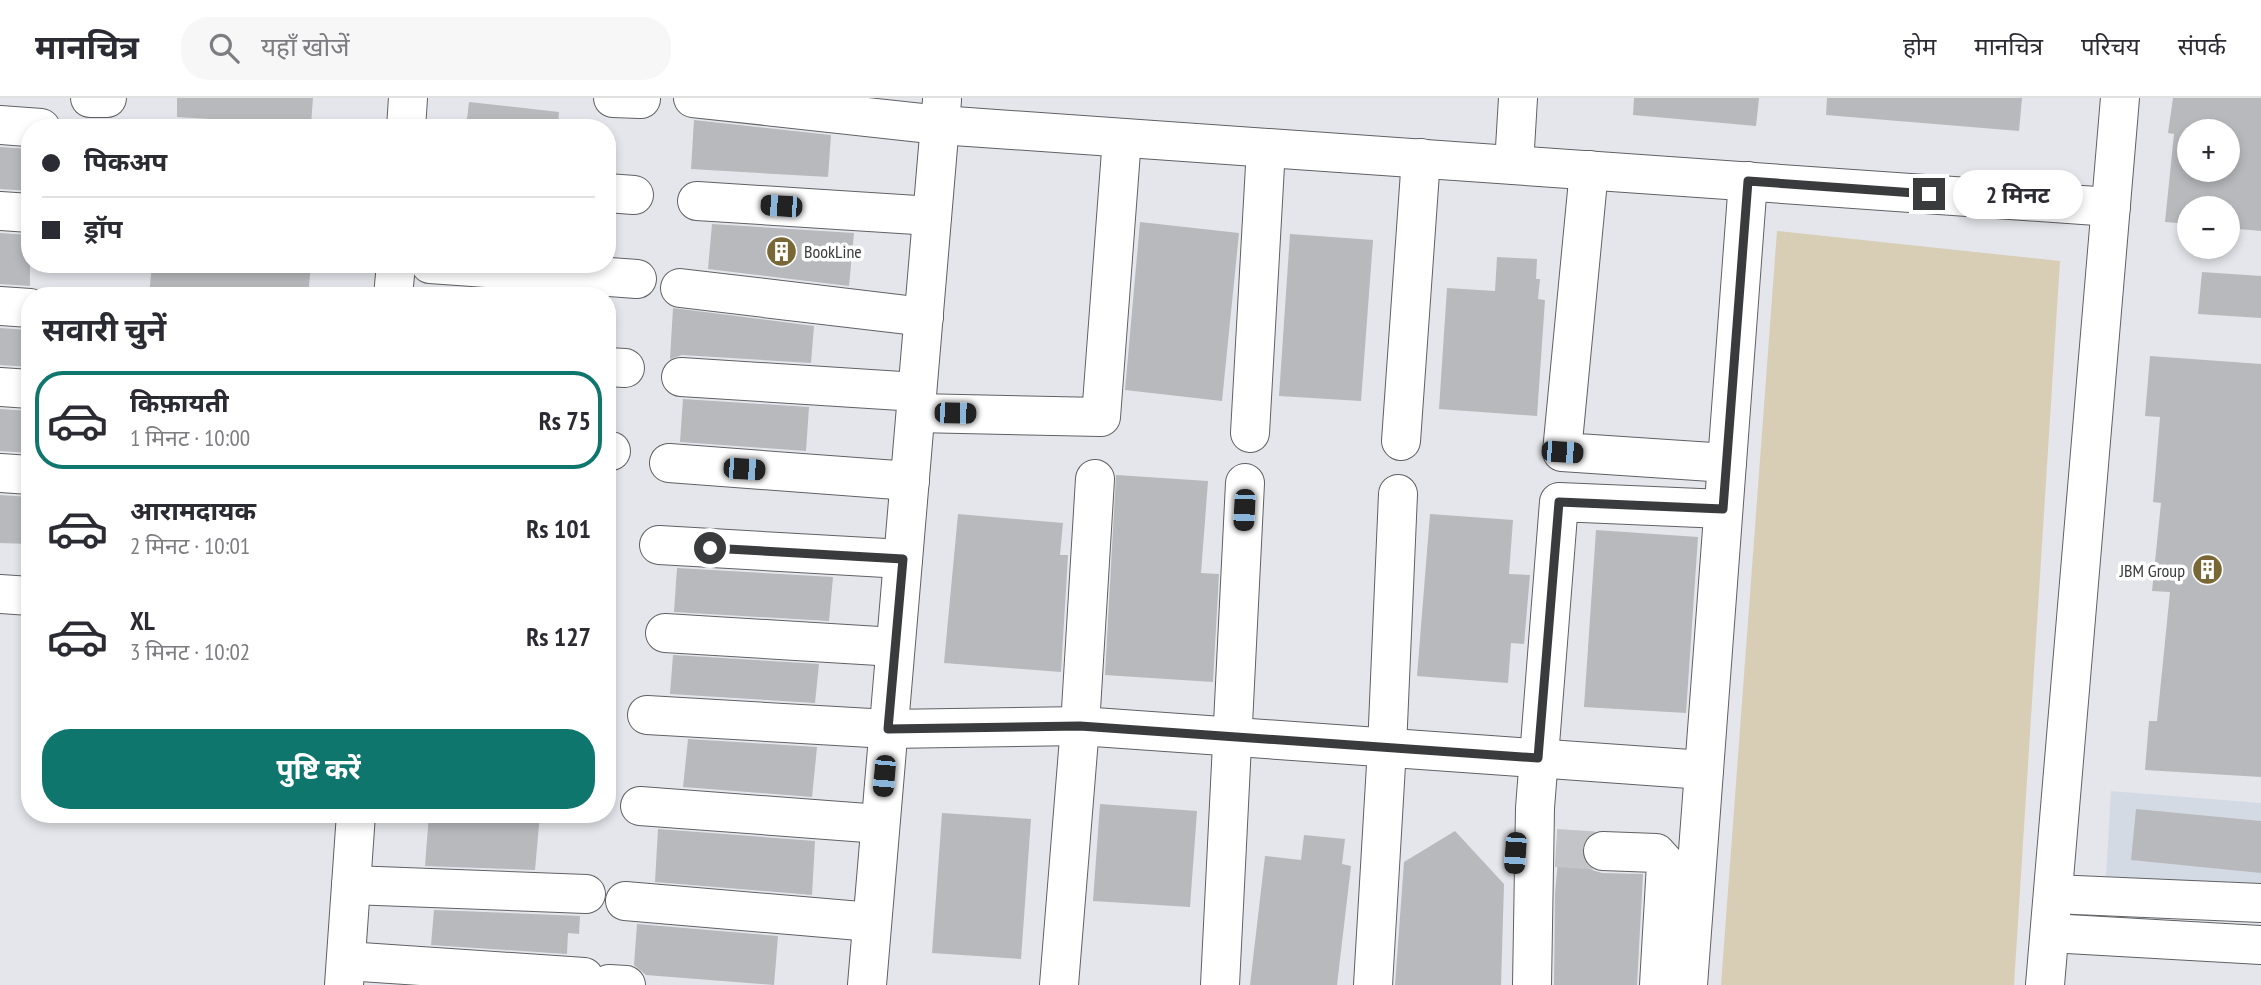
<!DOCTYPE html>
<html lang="hi">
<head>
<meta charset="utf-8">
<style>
	:root { --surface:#fff; --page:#f7f7f7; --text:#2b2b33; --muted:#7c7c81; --line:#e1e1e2; --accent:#0f766e }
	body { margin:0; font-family:"PT Sans Narrow","Noto Sans Devanagari",sans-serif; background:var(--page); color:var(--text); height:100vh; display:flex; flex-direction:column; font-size:26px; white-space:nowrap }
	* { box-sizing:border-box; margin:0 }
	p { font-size:23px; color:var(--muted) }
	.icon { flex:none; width:38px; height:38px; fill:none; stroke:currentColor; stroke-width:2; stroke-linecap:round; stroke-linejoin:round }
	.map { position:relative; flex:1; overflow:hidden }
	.details { position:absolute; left:21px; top:189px; width:595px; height:536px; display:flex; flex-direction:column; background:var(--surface); border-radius:28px; box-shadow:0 4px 10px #0003 }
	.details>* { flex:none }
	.top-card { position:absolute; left:21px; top:21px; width:595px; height:154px; border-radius:28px; box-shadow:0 4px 10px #0003; display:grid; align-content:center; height:154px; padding:0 21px; background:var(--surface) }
	.buttons { position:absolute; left:2177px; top:21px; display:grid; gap:14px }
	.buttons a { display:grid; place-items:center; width:63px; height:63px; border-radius:50%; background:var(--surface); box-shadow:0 4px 10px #0003; font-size:35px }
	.end { position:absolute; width:32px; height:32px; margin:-16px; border:9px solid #3a3b3c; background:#fff; box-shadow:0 0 0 4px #fff }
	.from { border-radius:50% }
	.bubble { position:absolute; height:49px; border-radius:24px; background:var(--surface); box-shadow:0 4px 10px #0003; font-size:23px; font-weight:700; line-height:49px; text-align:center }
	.car { position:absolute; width:21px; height:42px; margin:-21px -10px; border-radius:9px; box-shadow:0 0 5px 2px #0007; background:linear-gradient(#222 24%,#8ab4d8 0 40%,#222 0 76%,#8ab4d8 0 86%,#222 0) }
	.top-card b { display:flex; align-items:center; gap:24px; height:66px; font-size:26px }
	.top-card b+b { border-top:2px solid var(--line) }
	.top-card i { width:18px; height:18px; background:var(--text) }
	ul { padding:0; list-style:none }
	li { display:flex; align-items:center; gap:21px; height:98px; margin:0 14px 10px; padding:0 7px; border:4px solid transparent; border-radius:28px }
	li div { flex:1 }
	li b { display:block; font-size:26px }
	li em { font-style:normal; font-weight:700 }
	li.active { border-color:var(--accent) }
	li>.icon { width:63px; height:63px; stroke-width:1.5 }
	h2 { padding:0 21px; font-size:32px; line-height:84px }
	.action { display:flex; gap:14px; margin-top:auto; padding:14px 21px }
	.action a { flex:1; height:80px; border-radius:28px; background:var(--accent); color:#fff; font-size:28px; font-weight:700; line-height:80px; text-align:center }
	header { display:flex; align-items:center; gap:42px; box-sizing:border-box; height:98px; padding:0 35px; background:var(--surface); border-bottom:2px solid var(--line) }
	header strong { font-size:33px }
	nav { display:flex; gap:38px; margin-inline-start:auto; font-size:24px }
	.search { width:490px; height:63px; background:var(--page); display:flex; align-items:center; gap:18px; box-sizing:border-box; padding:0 24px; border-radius:28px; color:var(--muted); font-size:26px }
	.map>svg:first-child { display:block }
	.built { fill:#d4dae4 }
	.green { fill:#d8ceb5 }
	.building { fill:#b7b9bd; fill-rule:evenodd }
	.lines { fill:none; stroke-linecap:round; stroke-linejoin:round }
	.minor-tunnel { stroke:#c2c4c8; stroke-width:38; stroke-dasharray:38 19; stroke-linecap:butt }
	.minor-casing { stroke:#5f6164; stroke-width:40 }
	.minor { stroke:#fff; stroke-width:38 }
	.route { stroke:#3a3b3c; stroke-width:9 }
	.labels { text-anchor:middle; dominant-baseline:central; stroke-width:7; stroke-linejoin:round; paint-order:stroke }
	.poi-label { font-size:18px; fill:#3a3b3c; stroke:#fff; text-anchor:start }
</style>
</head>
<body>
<header>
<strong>मानचित्र</strong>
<div class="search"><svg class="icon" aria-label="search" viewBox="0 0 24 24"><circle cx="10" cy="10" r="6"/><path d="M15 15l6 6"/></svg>यहाँ खोजें</div>
<nav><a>होम</a><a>मानचित्र</a><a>परिचय</a><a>संपर्क</a></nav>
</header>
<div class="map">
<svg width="2261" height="887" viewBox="0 0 2261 887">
	<rect width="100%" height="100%" fill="#e4e6eb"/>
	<path class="built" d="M2111 693 2261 705V789L2106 778Z"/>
	<path class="green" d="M1777 133 2060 163 2014 887H1721Z"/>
	<g class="building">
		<path d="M177 0H313L311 27 177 19Z"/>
		<path d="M1634 0H1759L1756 28 1633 17Z"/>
		<path d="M1827 0H2022L2019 33 1826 17Z"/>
		<path d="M2173 0H2261V133L2228 130V110H2189V126L2165 124 2174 36 2168 35ZM2189 33H2228V72H2189Z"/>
		<path d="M469 4 559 14 558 30H466Z"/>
		<path d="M694 22 831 37 828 79 691 71Z"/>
		<path d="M0 49 30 51V93L0 91Z"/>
		<path d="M1140 124 1239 135 1222 303 1125 292Z"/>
		<path d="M712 126 854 135 849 188 708 171Z"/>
		<path d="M0 135 30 137V188L0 186Z"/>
		<path d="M1290 136 1373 142 1361 303 1279 298Z"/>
		<path d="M1497 159 1537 161 1536 181H1540L1538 201 1545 202 1537 318 1439 311 1447 190 1495 193Z"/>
		<path d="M152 166H311L308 198H149Z"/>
		<path d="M2202 174 2261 178V220L2198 216Z"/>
		<path d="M673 210 814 228 811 265 682 257 670 261Z"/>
		<path d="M0 230 30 232V269L0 267Z"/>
		<path d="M2150 258 2261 266V679L2145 672 2149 623H2157L2170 494 2152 493 2161 405 2153 404 2160 319 2145 318Z"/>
		<path d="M683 301 809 309 806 353 680 344Z"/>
		<path d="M0 311 30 313V355L0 353Z"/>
		<path d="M1116 377 1208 383 1201 475 1219 476 1213 584 1105 577Z"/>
		<path d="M0 397 30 399V446L0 445Z"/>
		<path d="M958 416 1063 425 1060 457H1068L1061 574 944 565Z"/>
		<path d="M1430 416 1513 422 1509 476 1530 477 1524 546 1511 545 1508 585 1417 578Z"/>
		<path d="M1596 432 1698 439 1686 615 1584 609Z"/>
		<path d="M677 470 833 479 829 523 674 514Z"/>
		<path d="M673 557 819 566 815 605 670 596Z"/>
		<path d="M688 641 817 649 812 699 683 689Z"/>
		<path d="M1100 706 1197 713 1190 809 1093 803Z"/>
		<path d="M2136 711 2261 723V775L2131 762Z"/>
		<path d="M942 715 1031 721 1021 861 932 855Z"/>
		<path d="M429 716H540L535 772 425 768Z"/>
		<path d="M658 731 815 743 812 797 655 784Z"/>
		<path d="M1455 733 1504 786 1501 887H1395L1404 764Z"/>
		<path d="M1304 737 1345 741 1342 766 1351 768 1337 887H1250L1265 758 1301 762Z"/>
		<path d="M1560 741 1584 744 1581 753 1583 763 1592 772 1602 775 1643 776 1637 887H1554L1555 795Z"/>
		<path d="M434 812 580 818 579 836 568 835 567 856 431 847Z"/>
		<path d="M637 826 778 838 774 887 646 877 634 867Z"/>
	</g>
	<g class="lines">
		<path class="minor-tunnel" d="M1556 750 1603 753"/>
		<defs>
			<g id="minor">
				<path d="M90 0H107"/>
				<path d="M613 0 641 1"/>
				<path d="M693 0 940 27 2111 109"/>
				<path d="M0 27 41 30"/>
				<path d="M406 30 408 0"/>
				<path d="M1514 67 1518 0"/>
				<path d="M1589 72 1562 354 1727 365"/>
				<path d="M607 95 634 97"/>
				<path d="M697 103 932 118"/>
				<path d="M0 113 30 115"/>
				<path d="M430 166 637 181"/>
				<path d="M680 190 924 219"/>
				<path d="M393 198 396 166"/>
				<path d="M0 208 30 210"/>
				<path d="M607 269 625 270"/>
				<path d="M681 279 917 294"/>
				<path d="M0 289 30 291"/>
				<path d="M916 315 1101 319 1122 40"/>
				<path d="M1250 335 1266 50"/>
				<path d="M1401 343 1421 60"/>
				<path d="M607 353H611"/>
				<path d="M669 365 910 383"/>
				<path d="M0 375 30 377"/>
				<path d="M659 447 903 461"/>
				<path d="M0 496 30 498"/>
				<path d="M665 535 895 549"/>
				<path d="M647 617 888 631 1080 628 1704 672"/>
				<path d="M640 708 880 726"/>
				<path d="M1603 753 1656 755 1666 766 1659 887"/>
				<path d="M351 787 586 796"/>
				<path d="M2053 796 2261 805"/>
				<path d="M625 803 872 824"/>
				<path d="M2050 835 2261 847"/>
				<path d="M346 863 584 879"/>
				<path d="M609 886 626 887"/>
				<path d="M344 887 356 716"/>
				<path d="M867 887 942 2"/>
				<path d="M1059 887 1080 628 1095 381"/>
				<path d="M1220 887 1245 385"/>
				<path d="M1373 887 1387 650 1398 396"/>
				<path d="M1532 887 1535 710 1559 404 1723 411"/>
				<path d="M1688 887 1748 83"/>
				<path d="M2045 887 2120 0"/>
			</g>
		</defs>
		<use href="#minor" class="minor-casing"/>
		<use href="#minor" class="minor"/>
	</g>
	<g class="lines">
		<path class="route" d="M710 450 903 461 888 631 1080 628 1538 660 1559 404 1723 411 1748 83 1929 96"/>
	</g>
	<defs>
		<symbol id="building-disc" viewBox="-11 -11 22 22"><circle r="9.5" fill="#7a6736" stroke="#fff"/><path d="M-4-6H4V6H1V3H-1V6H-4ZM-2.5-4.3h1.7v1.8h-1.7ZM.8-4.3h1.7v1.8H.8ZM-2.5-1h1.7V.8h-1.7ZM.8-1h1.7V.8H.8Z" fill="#fff"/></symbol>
	</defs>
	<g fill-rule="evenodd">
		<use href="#building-disc" x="764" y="136" width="35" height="35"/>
		<use href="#building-disc" x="2190" y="454" width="35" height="35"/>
	</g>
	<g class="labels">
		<g class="poi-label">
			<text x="804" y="153">BookLine</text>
			<text x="2185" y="472" text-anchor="end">JBM Group</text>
		</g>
	</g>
</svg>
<div class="buttons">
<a>+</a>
<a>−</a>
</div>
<i class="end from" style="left:710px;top:450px"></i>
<i class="end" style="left:1929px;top:96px"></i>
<div class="bubble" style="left:1953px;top:72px;width:130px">2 मिनट</div>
<i class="car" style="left:781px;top:108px;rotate:274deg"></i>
<i class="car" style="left:955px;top:315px;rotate:91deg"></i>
<i class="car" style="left:1562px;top:354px;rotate:94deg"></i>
<i class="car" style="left:744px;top:371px;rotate:94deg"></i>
<i class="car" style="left:1244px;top:412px;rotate:183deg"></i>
<i class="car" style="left:884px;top:678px;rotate:185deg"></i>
<i class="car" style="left:1515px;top:755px;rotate:184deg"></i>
<div class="top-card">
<b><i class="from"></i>पिकअप</b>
<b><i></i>ड्रॉप</b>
</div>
<section class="details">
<h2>सवारी चुनें</h2>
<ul>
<li class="active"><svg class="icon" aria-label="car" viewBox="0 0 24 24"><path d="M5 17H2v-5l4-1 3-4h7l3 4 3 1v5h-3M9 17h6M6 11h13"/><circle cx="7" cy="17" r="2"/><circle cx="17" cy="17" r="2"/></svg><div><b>किफ़ायती</b><p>1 मिनट · 10:00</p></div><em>Rs 75</em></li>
<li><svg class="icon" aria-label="car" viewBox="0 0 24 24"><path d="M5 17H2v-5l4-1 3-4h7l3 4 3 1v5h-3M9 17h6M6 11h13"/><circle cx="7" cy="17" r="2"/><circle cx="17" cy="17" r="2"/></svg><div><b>आरामदायक</b><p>2 मिनट · 10:01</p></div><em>Rs 101</em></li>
<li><svg class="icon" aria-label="car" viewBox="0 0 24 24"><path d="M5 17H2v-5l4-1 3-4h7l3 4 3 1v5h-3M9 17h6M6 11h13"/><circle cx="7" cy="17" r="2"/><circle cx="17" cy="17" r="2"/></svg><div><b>XL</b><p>3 मिनट · 10:02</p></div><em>Rs 127</em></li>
</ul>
<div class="action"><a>पुष्टि करें</a></div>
</section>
</div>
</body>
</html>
